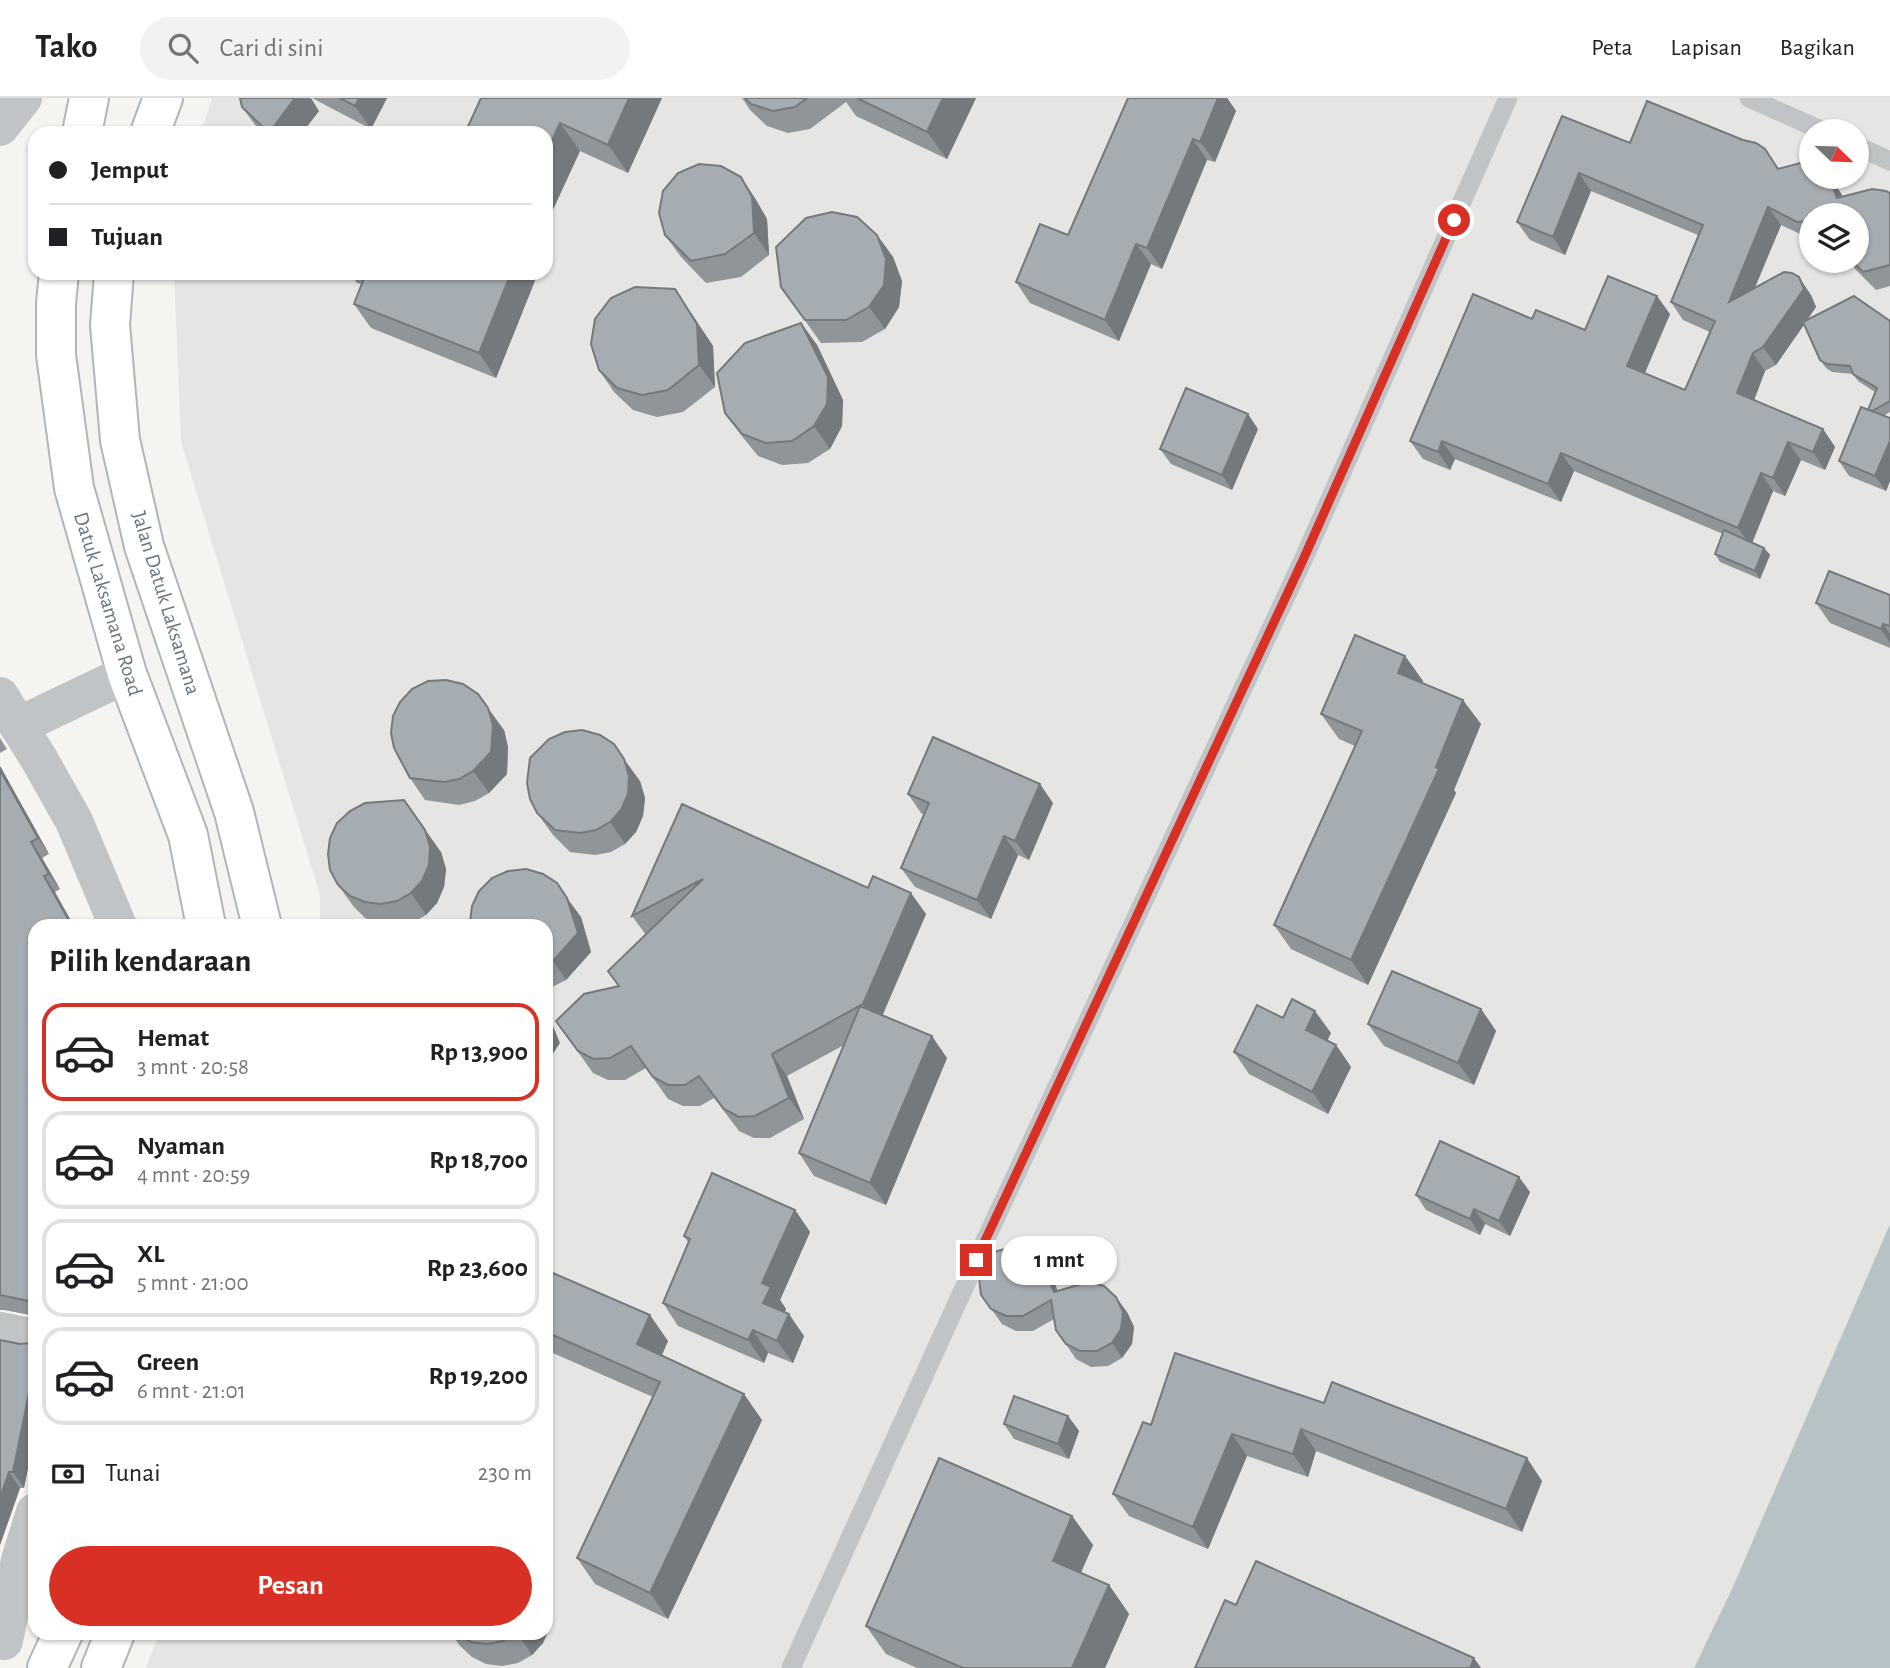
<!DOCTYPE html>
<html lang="id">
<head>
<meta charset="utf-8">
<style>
	:root { --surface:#fff; --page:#f2f2f2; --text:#202124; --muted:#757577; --line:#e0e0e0; --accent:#d93025 }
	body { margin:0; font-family:"Alegreya Sans",sans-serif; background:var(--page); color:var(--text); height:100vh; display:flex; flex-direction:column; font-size:26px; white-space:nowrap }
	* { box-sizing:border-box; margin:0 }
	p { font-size:23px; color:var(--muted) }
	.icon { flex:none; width:38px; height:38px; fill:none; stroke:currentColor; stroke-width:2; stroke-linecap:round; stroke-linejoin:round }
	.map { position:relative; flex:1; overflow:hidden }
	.sheet { position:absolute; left:28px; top:821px; width:525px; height:721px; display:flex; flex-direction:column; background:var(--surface); border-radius:21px; box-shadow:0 2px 5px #0004 }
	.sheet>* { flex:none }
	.top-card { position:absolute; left:28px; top:28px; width:525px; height:154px; border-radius:21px; box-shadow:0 2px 5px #0004; display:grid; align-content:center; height:154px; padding:0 21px; background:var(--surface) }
	.needle { width:46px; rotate:113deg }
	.fabs { position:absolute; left:1799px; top:21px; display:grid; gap:14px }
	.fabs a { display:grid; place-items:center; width:70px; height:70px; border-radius:50%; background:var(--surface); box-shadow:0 2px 5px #0004; font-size:35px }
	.end { position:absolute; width:32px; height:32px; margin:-16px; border:9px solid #d93025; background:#fff; box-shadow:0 0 0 4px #fff }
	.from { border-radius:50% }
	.bubble { position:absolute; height:49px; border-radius:24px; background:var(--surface); box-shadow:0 2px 5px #0004; font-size:23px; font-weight:600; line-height:49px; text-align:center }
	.top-card b { display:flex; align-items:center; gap:24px; height:66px; font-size:26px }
	.top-card b+b { border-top:2px solid var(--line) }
	.top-card i { width:18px; height:18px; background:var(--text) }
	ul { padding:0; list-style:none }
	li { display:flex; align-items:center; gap:21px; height:98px; margin:0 14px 10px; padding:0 7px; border:4px solid var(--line); border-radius:21px }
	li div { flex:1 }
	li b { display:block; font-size:26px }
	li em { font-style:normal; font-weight:600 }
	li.active { border-color:var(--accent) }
	li>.icon { width:63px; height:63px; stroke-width:1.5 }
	h2 { padding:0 21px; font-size:32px; line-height:84px }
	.pay { display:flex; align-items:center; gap:18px; height:77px; padding:0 21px; font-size:26px }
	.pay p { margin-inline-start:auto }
	.action { display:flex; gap:14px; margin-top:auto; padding:14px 21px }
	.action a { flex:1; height:80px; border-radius:42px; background:var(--accent); color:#fff; font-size:28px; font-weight:600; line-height:80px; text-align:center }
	header { display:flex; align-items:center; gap:42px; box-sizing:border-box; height:98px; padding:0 35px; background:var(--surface); border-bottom:2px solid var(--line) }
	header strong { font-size:33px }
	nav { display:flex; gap:38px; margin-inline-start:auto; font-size:24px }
	.search { width:490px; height:63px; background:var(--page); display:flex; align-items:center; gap:18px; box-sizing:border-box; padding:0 24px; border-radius:38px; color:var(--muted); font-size:26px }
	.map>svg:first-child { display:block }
	.built { fill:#e5e6e4; fill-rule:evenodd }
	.water { fill:#b7c2c6 }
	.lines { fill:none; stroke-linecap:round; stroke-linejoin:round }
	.highway-casing { stroke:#b1b5b7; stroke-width:42 }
	.lane { stroke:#c0c4c7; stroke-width:19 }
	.street { stroke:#c0c4c7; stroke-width:38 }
	.highway { stroke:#fff; stroke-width:38 }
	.wall { fill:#8f9599 }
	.shaded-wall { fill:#74797d }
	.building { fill:#a6adb2; stroke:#74797d; stroke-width:2 }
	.route { stroke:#d93025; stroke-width:9 }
	.labels { text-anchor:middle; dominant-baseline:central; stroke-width:7; stroke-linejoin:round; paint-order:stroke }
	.street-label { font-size:21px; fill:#667580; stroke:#fff }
</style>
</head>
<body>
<header>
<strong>Tako</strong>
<div class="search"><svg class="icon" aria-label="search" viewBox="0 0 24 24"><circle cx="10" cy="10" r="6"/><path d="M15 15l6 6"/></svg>Cari di sini</div>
<nav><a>Peta</a><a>Lapisan</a><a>Bagikan</a></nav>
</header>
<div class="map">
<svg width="1890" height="1570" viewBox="0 0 1890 1570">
	<rect width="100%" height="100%" fill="#f5f4f1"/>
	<path class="built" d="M212 0H1890V1126L1731 1493 1694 1570H146L159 1535H546V828H320V797L181 344 174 175H546V35H201ZM1811 33H1857V79H1811ZM1811 117H1857V163H1811Z"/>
	<path class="water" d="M1890 1126V1570H1694L1731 1493Z"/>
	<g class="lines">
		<defs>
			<g id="highway">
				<path d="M82 35 89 0"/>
				<path d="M150 35 163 0"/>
				<path d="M59 175 56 205V257L74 390 127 576 188 737 206 828"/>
				<path d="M114 175 110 227 120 342 144 448 234 714 262 828"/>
				<path d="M47 1570 63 1535"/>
				<path d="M101 1570 115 1535"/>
			</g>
		</defs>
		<use href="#highway" class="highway-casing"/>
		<g class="lane">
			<path d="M1749 0 1823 33"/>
			<path d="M1857 48 1890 63"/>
			<path d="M976 1162 1303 462 1508 0"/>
			<path d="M791 1570 968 1181"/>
		</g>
		<g class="street">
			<path d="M0 29 23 0"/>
			<path d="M0 598 39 661 74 723 118 828"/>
			<path d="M18 628 127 576"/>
			<path d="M0 1233 35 1240"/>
			<path d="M4 1543 20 1462 35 1414"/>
		</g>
		<use href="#highway" class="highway"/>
	</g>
	<g class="wall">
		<path d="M312 0H387L371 31Z"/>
		<path d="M481 0H662L628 75 580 53 550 118 546 116V35Z"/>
		<path d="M742 0H976L947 61 856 18 846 4 810 31 788 35 767 28 750 12Z"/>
		<path d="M1128 0H1227L1236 13 1215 64 1207 62 1162 171 1151 166 1119 243 1030 205 1016 184 1068 137Z"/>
		<path d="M242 9 319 13 302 35H261Z"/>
		<path d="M1562 18 1630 45 1778 70 1811 79H1830L1843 99 1890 95V188L1876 192 1855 171 1849 163H1857V117H1811V141L1781 127 1755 190 1811 197 1816 209 1807 222 1890 223V314L1883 318 1890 320V383L1886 393 1849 378 1839 363 1868 312 1875 294 1858 283 1853 276 1832 274 1826 270 1820 262 1804 227 1776 267 1765 273 1754 302 1823 331 1835 349 1825 372 1801 362 1785 398 1773 393 1752 444 1764 450 1770 457 1760 481 1720 464 1715 456 1723 436 1574 373 1561 404 1455 361 1450 372 1423 361 1410 343 1532 221 1585 232 1670 216 1645 275 1685 292 1710 234 1683 222 1671 204 1698 137 1591 93 1565 157 1530 142 1517 124Z"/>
		<path d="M741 79 756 102 767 121 769 157 741 179 706 185 681 159 665 137Z"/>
		<path d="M877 137 893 159 902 183 899 209 885 231 862 244 821 245 781 189Z"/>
		<path d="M230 175H266L265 177 250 182 235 179Z"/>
		<path d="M350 175H538L496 280 371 230 354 206 361 186 357 185Z"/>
		<path d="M675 191 713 248 715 289 683 314 657 319 633 312 614 294 599 272Z"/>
		<path d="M801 225 817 247 843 302 842 328 830 351 808 365 782 367 758 358 741 337 725 315Z"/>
		<path d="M1258 331 1232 392 1171 366 1160 351Z"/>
		<path d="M1890 497V550L1830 525 1816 505Z"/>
		<path d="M1405 558 1423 583 1422 585 1481 626 1454 692 1456 695 1368 887 1291 851 1274 827 1355 648 1339 641 1321 616Z"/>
		<path d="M504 632 508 649 507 676 489 695 475 703 459 707 425 702 410 680Z"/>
		<path d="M0 640 7 651 0 655Z"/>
		<path d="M0 668 49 756 42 760 60 791 55 794 35 828V1218L4 1212H0Z"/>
		<path d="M640 683 645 700 643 718 636 734 625 746 611 754 595 757 570 754 553 737 537 715Z"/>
		<path d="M908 696 1053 705 1029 762 1018 757 991 821 915 789 901 770 924 717 921 715Z"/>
		<path d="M682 706 926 816 882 917 947 960 886 1107 814 1078 799 1055 844 947 787 978 804 1021 770 1040H754L739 1033 714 1000 700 1008H683L668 1001 646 970 625 982H608L593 975 556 923 619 888 646 837 632 818Z"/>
		<path d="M441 754 446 771 444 789 437 805 426 817 412 825 400 828H389L380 827 365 820 354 809 338 787Z"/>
		<path d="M581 819 591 854 566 882 546 892V828Z"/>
		<path d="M1481 911 1496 933 1474 987 1384 948 1368 926Z"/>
		<path d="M1331 935 1327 942 1336 947 1351 969 1328 1016 1249 976 1234 954Z"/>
		<path d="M1530 1094 1510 1138 1485 1126 1480 1137 1426 1112 1416 1097Z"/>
		<path d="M795 1112 810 1134 780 1202 786 1211 785 1214 804 1238 793 1265 768 1255 764 1265 678 1228 663 1205 688 1144 684 1138Z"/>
		<path d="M1042 1164 1052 1179 1058 1193 1127 1214 1134 1229 1132 1246 1122 1260 1108 1268 1091 1269 1076 1261 1056 1232 1054 1221 1033 1233H1016L1002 1226 981 1197Z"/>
		<path d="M546 1172 668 1243 662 1257 762 1322 668 1521 595 1486 577 1460 653 1299 546 1252Z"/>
		<path d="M0 1242 20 1246 30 1245 35 1242V1335L24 1390H20L0 1447Z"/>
		<path d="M1175 1255 1542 1383 1522 1434 1316 1353 1308 1379 1247 1358 1208 1451 1129 1418 1113 1396 1151 1327Z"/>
		<path d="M1068 1318 1079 1333 1069 1361 1014 1341 1004 1326Z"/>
		<path d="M1072 1418 1093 1447 1081 1475 1109 1487 1129 1516 1105 1570H917L886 1556 866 1528Z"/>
		<path d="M546 1493 552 1511 550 1529 543 1545 532 1557 518 1565 502 1568 486 1566 472 1559 460 1548 451 1535H546Z"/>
	</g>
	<g class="shaded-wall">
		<path d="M295 0H311L319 13 302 35H269Z"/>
		<path d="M359 0H387L371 31 355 8Z"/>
		<path d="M629 0H662L628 75 608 47Z"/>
		<path d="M943 0H976L947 61 927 34Z"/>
		<path d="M1218 0H1227L1236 13 1215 64 1200 44Z"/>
		<path d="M560 25 580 53 550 118 546 112V55Z"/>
		<path d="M1193 41 1207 62 1162 171 1147 150Z"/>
		<path d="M1579 75 1591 93 1565 157 1553 139Z"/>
		<path d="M741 79 756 102 767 121 769 157 754 135Z"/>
		<path d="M1829 79 1841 95 1850 117 1837 100Z"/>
		<path d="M1768 109 1781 127 1741 222 1729 204Z"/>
		<path d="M877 137 893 159 902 183 899 209 885 231 869 209Z"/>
		<path d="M1136 146 1151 166 1119 243 1105 222Z"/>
		<path d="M511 175H538L496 280 479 255Z"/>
		<path d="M1799 179 1811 197 1816 209 1776 267 1763 249Z"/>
		<path d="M675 191 713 248 715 289 699 267Z"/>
		<path d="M1657 198 1670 216 1640 286 1627 268Z"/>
		<path d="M801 225 817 247 843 302 842 328 830 351 814 328Z"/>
		<path d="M1753 255 1765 273 1750 313 1737 295Z"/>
		<path d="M1248 316 1258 331 1232 392 1222 377Z"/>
		<path d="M1823 331 1835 349 1825 372 1813 354Z"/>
		<path d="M1442 343 1455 361 1450 372 1438 354Z"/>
		<path d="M1890 343V383L1886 393 1875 378Z"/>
		<path d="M1788 344 1801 362 1785 398 1773 380Z"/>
		<path d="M1561 355 1574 373 1561 404 1548 386Z"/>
		<path d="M1761 375 1773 393 1751 448 1738 430Z"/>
		<path d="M1764 450 1770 457 1760 481 1755 473Z"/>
		<path d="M1883 526 1890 536V545L1881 531Z"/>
		<path d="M1405 558 1423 583 1416 600 1398 575Z"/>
		<path d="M1463 602 1481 626 1454 692 1456 695 1368 887 1351 862 1436 669Z"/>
		<path d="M488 610 504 632 508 649 507 676 489 695 473 673Z"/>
		<path d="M624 661 640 683 645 700 643 718 636 734 625 746 610 724Z"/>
		<path d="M0 668 49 756 38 740 0 672Z"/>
		<path d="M1040 686 1053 705 1029 762 1015 743Z"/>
		<path d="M404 702 441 754 446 771 444 789 437 805 426 817 411 795Z"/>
		<path d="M1004 738 1018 757 991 821 977 802Z"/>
		<path d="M31 744 42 760 60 791 49 776Z"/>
		<path d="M44 778 55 794 74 828H72Z"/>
		<path d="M911 795 926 816 878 928 863 906Z"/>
		<path d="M567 800 581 819 591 854 566 882 553 863Z"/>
		<path d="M1481 911 1496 933 1474 987 1458 965Z"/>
		<path d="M1315 913 1331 935 1322 954 1306 932Z"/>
		<path d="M546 917 553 928 560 945 546 966Z"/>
		<path d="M932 938 947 960 886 1107 870 1085Z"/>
		<path d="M1336 947 1351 969 1328 1016 1312 994Z"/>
		<path d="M772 956 787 978 804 1021 789 1000Z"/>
		<path d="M1519 1079 1530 1094 1510 1138 1499 1123Z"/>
		<path d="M1474 1111 1485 1126 1480 1137 1470 1121Z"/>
		<path d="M795 1112 810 1134 780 1202 786 1211 779 1227 763 1205 762 1185Z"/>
		<path d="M1042 1164 1052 1179 1064 1209 1054 1194Z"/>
		<path d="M1116 1199 1127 1214 1134 1229 1132 1246 1122 1260 1112 1245Z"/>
		<path d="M789 1216 804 1238 793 1265 777 1243Z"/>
		<path d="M650 1217 668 1243 655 1272 637 1246Z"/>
		<path d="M753 1232 768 1255 764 1265 748 1242Z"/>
		<path d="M31 1285 35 1291V1335L24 1390 13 1374Z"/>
		<path d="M744 1296 762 1322 668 1521 650 1495Z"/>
		<path d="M1068 1318 1079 1333 1069 1361 1058 1346Z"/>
		<path d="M1301 1331 1316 1353 1308 1379 1293 1356Z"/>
		<path d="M1232 1336 1247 1358 1208 1451 1193 1429Z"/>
		<path d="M1527 1360 1542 1383 1522 1434 1506 1411Z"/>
		<path d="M9 1374 20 1390 0 1447V1400Z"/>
		<path d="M1072 1418 1093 1447 1073 1491 1053 1463Z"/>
		<path d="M1109 1487 1129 1516 1105 1570H1072Z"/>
		<path d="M546 1493 552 1511 550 1529 543 1545 532 1557 517 1535H546Z"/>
		<path d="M1474 1560 1481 1570H1470Z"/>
	</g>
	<g class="building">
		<path d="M240 0H295L269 35 242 9Z"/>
		<path d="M340 0H359L355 8Z"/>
		<path d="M481 0H629L608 47 560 25 546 55V35H465Z"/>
		<path d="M745 0H807L795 9 773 13 751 6Z"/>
		<path d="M857 0H943L927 34Z"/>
		<path d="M1128 0H1218L1200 44 1193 41 1147 150 1136 146 1105 222 1016 184 1040 126 1068 137Z"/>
		<path d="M1647 3 1743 42 1756 45 1765 51 1778 71 1804 64 1811 66V79H1829L1837 100 1872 91 1886 93 1890 95V167L1863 174 1852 163H1857V117H1811V123L1797 124 1768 109 1729 204 1784 174 1792 175 1799 179 1804 191 1763 249 1753 255 1737 295 1823 331 1813 354 1788 344 1773 380 1761 375 1738 430 1561 355 1548 386 1442 343 1438 354 1410 343 1473 196 1532 221 1536 212 1585 232 1608 178 1657 198 1627 268 1685 292 1715 223 1671 204 1703 127 1579 75 1553 139 1517 124 1562 18 1630 45Z"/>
		<path d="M699 66 721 68 741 79 752 99 754 135 725 156 691 163 665 137 659 115 663 93 678 75Z"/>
		<path d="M832 114 857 119 877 137 886 161 884 187 869 209 846 222H805L781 189 776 149 806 120Z"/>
		<path d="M366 175H511L479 255 354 206Z"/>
		<path d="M635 189 675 191 697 226 699 267 668 292 642 297 617 290 599 272 591 246 595 221 611 200Z"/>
		<path d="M1854 198 1890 223V303L1872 313 1868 312 1877 290 1853 276 1850 268 1827 266 1820 262 1803 224Z"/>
		<path d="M801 225 828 279 827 306 814 328 792 343 766 345 742 336 725 315 717 275 745 245Z"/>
		<path d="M1186 290 1248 316 1222 377 1160 351Z"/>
		<path d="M1861 309 1890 320V343L1875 378 1839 363Z"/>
		<path d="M1724 432 1764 450 1755 473 1715 456Z"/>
		<path d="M1829 473 1890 497V528L1883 526 1881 531 1816 505Z"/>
		<path d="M1355 537 1405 558 1398 575 1463 602 1436 669 1439 671 1351 862 1274 827 1362 633 1321 616Z"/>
		<path d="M446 582 463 586 478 596 488 610 493 627 491 654 473 673 459 681 444 684 410 680 394 650 391 635 393 618 400 604 412 591 428 583Z"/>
		<path d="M582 632 600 637 614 646 624 661 629 678 628 696 621 712 610 724 596 732 580 735 555 732 537 715 530 701 527 685 530 660 549 641 565 634Z"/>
		<path d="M933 639 1040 686 1015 743 1004 738 977 802 901 770 929 705 908 696Z"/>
		<path d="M0 672 38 740 31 744 49 776 44 778 72 828H35V1206L29 1203 0 1197Z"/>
		<path d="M404 702 425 732 430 749 429 767 422 783 411 795 397 803 381 806 365 804 350 798 338 787 330 772 328 756 330 740 337 725 350 713 365 705Z"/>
		<path d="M682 706 868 790 873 778 911 795 863 906 772 956 789 1000 755 1018 739 1019 724 1011 699 978 685 987H668L653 979 631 948 610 960 593 961 578 953 556 923 584 896 619 888 608 873 703 781 632 818Z"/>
		<path d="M526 771 543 776 557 785 567 800 578 835 553 863 546 867V828H471L470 824 472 808 479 793 492 780 508 773Z"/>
		<path d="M1392 873 1481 911 1458 965 1368 926Z"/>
		<path d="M1292 901 1315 913 1306 932 1336 947 1312 994 1234 954 1257 907 1283 920Z"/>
		<path d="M860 908 932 938 870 1085 799 1055Z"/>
		<path d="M1440 1043 1519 1079 1499 1123 1474 1111 1470 1121 1416 1097Z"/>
		<path d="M712 1075 795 1112 762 1185 771 1189 763 1205 789 1216 777 1243 753 1232 748 1242 663 1205 690 1141 684 1138Z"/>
		<path d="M1013 1149 1029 1153 1042 1164 1054 1194 1088 1184 1104 1188 1116 1199 1123 1214 1121 1231 1112 1245 1097 1253H1080L1066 1246 1056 1232 1051 1202 1023 1218H1006L991 1211 981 1197 979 1180 985 1165 997 1153Z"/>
		<path d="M546 1172 650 1217 637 1246 744 1296 650 1495 577 1460 660 1284 546 1234Z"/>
		<path d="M0 1242 20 1246 30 1245 35 1242V1286L31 1285 13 1374H9L0 1400Z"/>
		<path d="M1175 1255 1324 1305 1332 1284 1527 1360 1506 1411 1301 1331 1293 1356 1232 1336 1193 1429 1113 1396 1143 1324 1151 1327Z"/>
		<path d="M1014 1298 1068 1318 1058 1346 1004 1326Z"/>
		<path d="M939 1360 1072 1418 1053 1463 1109 1487 1072 1570H963L866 1528Z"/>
		<path d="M1256 1463 1474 1560 1470 1570H1195L1225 1502 1236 1507Z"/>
		<path d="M454 1535H517L503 1543 487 1546 471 1544Z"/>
	</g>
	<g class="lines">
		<path class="route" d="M976 1162 1303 462 1454 122"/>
	</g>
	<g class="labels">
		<g class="street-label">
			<text transform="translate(166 505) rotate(73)">Jalan Datuk Laksamana</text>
			<text transform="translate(108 506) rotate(73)">Datuk Laksamana Road</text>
		</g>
	</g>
</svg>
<div class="fabs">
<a><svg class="needle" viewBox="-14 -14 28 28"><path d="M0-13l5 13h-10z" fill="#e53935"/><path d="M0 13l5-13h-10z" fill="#757577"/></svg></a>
<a><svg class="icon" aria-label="layers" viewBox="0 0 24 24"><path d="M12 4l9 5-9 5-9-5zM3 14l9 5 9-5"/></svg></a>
</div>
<i class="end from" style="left:1454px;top:122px"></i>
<i class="end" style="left:976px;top:1162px"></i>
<div class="bubble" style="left:1001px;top:1138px;width:116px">1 mnt</div>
<div class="top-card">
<b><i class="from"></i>Jemput</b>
<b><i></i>Tujuan</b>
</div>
<section class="sheet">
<h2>Pilih kendaraan</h2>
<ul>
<li class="active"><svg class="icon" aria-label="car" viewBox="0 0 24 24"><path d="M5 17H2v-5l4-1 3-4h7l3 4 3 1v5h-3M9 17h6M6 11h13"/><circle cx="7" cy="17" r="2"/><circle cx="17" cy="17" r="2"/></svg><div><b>Hemat</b><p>3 mnt · 20:58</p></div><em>Rp 13,900</em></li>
<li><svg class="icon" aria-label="car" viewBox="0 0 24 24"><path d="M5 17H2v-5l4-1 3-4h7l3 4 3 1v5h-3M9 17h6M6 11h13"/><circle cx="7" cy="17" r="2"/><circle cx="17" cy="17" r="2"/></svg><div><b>Nyaman</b><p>4 mnt · 20:59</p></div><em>Rp 18,700</em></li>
<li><svg class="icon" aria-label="car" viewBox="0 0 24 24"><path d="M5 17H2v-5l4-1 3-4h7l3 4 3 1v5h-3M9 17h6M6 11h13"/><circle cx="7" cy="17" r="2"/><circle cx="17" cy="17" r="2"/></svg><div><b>XL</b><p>5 mnt · 21:00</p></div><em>Rp 23,600</em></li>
<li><svg class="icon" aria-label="car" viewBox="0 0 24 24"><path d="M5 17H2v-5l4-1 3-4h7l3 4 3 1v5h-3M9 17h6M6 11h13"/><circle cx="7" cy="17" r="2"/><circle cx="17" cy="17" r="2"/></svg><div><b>Green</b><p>6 mnt · 21:01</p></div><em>Rp 19,200</em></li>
</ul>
<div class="pay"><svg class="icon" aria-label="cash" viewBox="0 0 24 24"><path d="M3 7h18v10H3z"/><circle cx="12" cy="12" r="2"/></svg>Tunai<p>230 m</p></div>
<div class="action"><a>Pesan</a></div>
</section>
</div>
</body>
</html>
